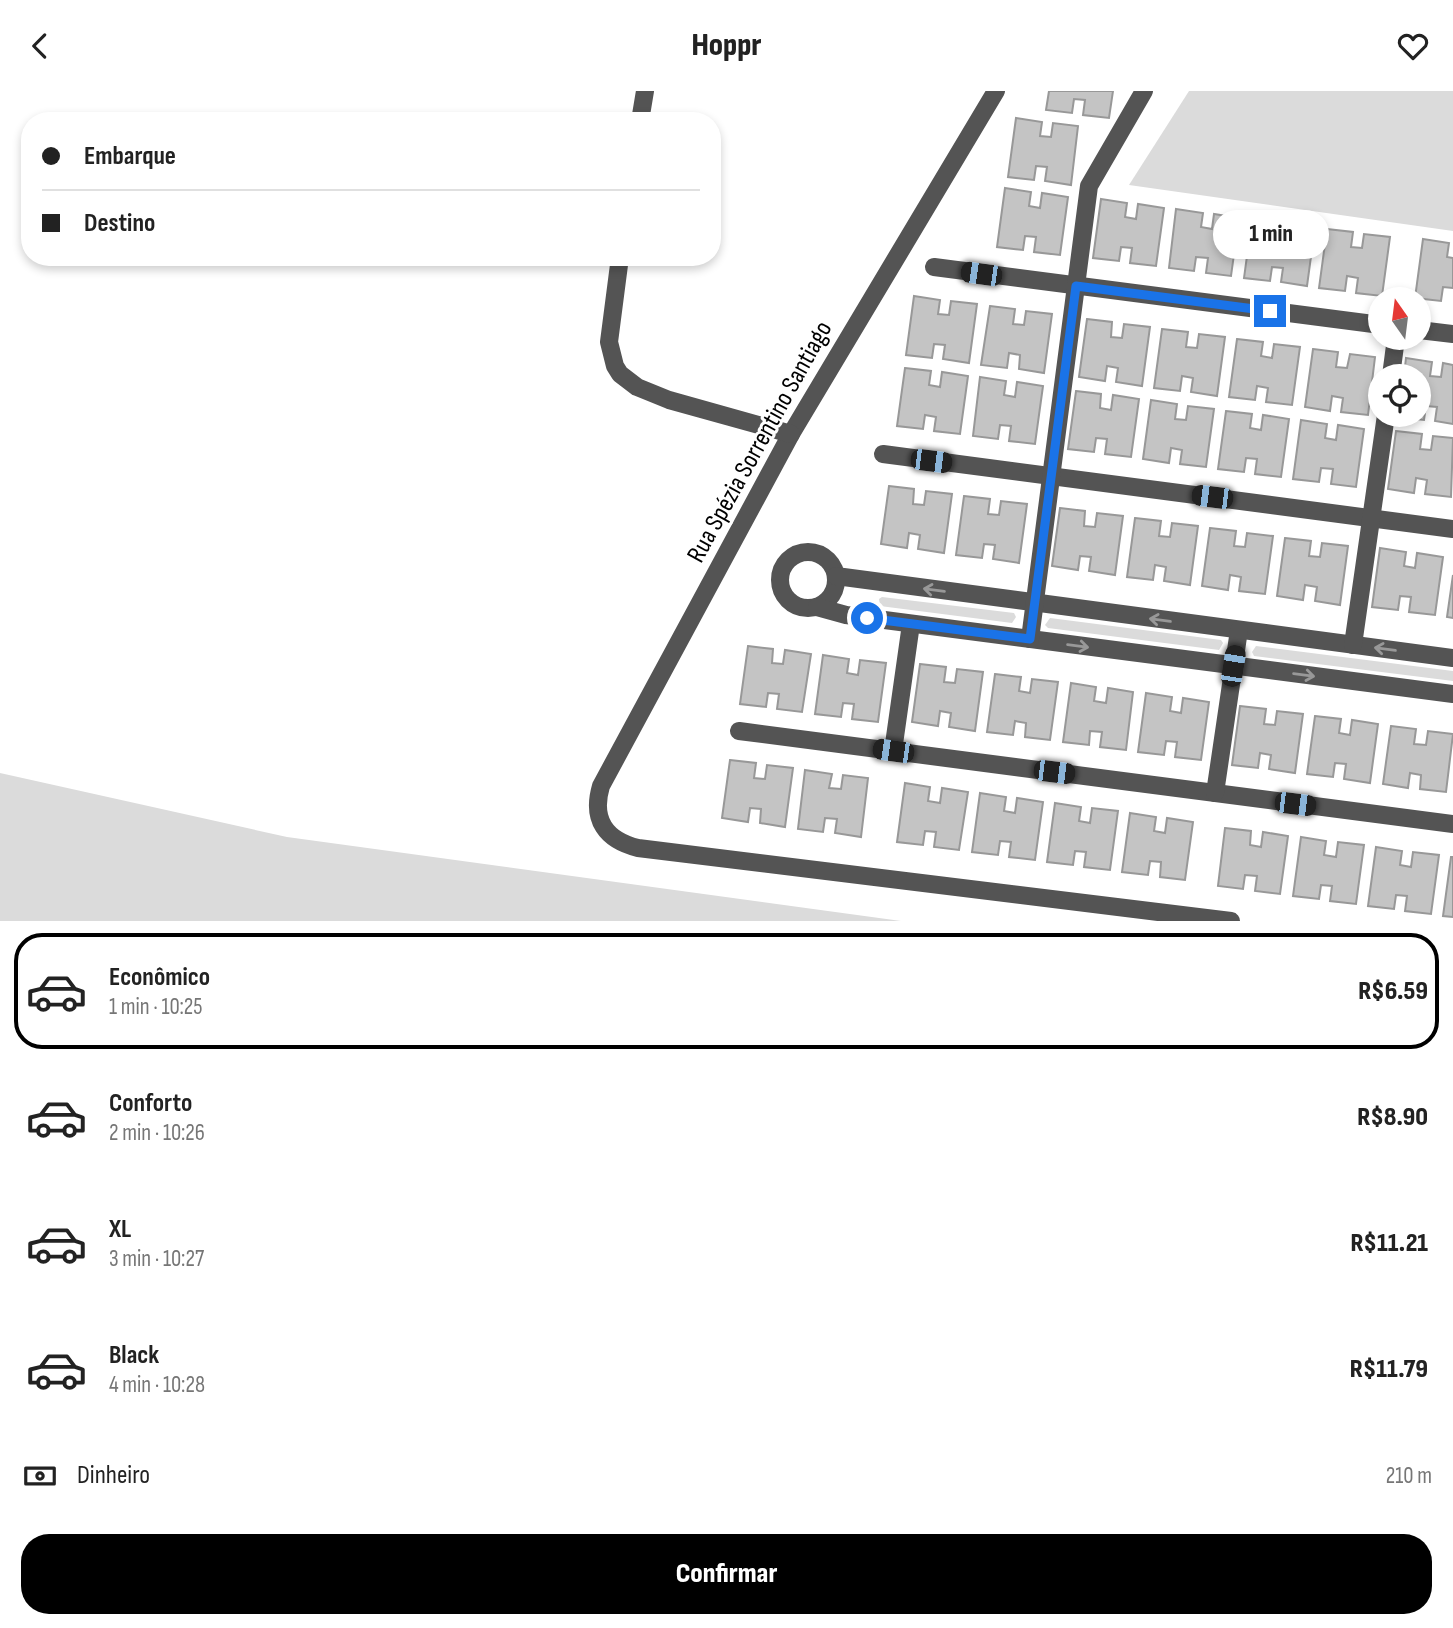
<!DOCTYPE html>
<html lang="pt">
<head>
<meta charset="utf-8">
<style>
	:root { --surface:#fff; --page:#f6f6f6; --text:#222; --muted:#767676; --line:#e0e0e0; --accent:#000 }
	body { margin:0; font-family:"Sofia Sans Condensed",sans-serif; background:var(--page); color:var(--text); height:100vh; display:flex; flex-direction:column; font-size:26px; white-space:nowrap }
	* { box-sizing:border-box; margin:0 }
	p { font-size:23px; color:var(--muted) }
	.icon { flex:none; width:38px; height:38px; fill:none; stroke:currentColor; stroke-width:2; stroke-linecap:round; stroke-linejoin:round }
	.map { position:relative; height:830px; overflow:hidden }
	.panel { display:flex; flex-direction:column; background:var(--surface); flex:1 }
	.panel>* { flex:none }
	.hud { position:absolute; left:21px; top:21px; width:700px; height:154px; border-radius:28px; box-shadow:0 4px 10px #0003; display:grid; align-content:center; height:154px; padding:0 21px; background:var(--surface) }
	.needle { width:46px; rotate:346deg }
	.tools { position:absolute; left:1368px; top:196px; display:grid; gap:14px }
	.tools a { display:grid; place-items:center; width:63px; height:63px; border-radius:50%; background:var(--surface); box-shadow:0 4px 10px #0003; font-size:35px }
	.end { position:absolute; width:32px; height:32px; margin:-16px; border:9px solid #1a73e8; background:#fff; box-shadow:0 0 0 4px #fff }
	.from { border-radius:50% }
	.bubble { position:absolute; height:49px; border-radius:24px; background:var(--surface); box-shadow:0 4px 10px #0003; font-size:23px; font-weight:800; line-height:49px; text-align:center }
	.car { position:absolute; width:21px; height:42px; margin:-21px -10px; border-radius:9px; box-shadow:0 0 5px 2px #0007; background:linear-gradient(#222 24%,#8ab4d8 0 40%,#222 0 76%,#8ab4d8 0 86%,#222 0) }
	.hud b { display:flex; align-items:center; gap:24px; height:66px; font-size:26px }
	.hud b+b { border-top:2px solid var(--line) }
	.hud i { width:18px; height:18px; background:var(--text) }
	ul { padding:12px 0 0; list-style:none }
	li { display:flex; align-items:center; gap:21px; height:116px; margin:0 14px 10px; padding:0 7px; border:4px solid transparent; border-radius:28px }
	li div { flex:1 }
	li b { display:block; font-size:26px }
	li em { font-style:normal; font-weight:800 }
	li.on { border-color:var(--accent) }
	li>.icon { width:63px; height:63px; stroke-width:1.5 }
	.pay { display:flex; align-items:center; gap:18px; height:77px; padding:0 21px; font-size:26px }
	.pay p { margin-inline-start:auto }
	.primary-button { display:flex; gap:14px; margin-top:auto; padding:14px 21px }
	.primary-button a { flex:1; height:80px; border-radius:28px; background:var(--accent); color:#fff; font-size:28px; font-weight:800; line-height:80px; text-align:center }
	header { display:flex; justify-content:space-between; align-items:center; height:91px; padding:0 21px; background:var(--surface); font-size:32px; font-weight:800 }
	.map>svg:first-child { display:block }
	.green { fill:#dbdbdb }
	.building { fill:#c4c4c4; stroke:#989898; stroke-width:2 }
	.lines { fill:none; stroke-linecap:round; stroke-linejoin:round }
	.minor { stroke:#545454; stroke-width:18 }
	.oneway { stroke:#989898 }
	.route { stroke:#1a73e8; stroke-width:9 }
	.labels { text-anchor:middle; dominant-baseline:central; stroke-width:6; stroke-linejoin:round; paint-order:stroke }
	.street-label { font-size:26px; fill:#000; stroke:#fff }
</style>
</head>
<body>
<header><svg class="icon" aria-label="back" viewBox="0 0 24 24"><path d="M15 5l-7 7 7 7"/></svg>Hoppr<svg class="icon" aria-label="heart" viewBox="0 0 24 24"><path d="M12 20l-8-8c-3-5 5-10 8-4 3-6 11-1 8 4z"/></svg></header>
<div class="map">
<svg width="1453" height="830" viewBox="0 0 1453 830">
	<rect width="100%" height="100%" fill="#fff"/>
	<g class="green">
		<path d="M1189 0H1453V140L1129 94Z"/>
		<path d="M882 506 1014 522 1016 526 1012 532 880 515 879 508Z"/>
		<path d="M1050 527 1221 549 1223 552 1219 559 1048 537 1045 534Z"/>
		<path d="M1256 555 1453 580V590L1254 565 1252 561Z"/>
		<path d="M0 682 287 746 901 830H0Z"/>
	</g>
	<g class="building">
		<path d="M1049 0H1113L1109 27 1083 24 1085 9 1074 8 1072 22 1046 19Z"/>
		<path d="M1016 27 1042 31 1040 45 1051 46 1053 32 1078 35 1071 94 1045 90 1047 76 1036 75 1034 89 1008 86Z"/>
		<path d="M1005 97 1031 101 1029 115 1040 117 1042 102 1068 106 1060 164 1034 161 1036 146 1025 145 1023 159 997 156Z"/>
		<path d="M1101 108 1127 112 1125 126 1136 128 1138 113 1164 117 1156 175 1130 172 1132 157 1121 156 1119 170 1093 167Z"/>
		<path d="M1176 118 1203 122 1201 136 1212 138 1214 123 1239 127 1231 185 1206 182 1208 167 1196 166 1194 180 1169 177Z"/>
		<path d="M1252 128 1277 132 1276 146 1287 147 1289 133 1315 136 1307 195 1281 191 1283 177 1272 176 1270 190 1244 187Z"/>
		<path d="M1327 138 1353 141 1351 156 1362 157 1364 143 1390 146 1382 205 1356 202 1358 187 1347 185 1345 200 1319 197Z"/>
		<path d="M1423 148 1449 152 1447 166 1453 167V197L1443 196 1441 210 1415 207Z"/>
		<path d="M914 205 940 209 938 223 949 224 951 210 977 213 969 272 943 268 945 254 934 253 932 267 906 264Z"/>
		<path d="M990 215 1015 218 1013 233 1024 234 1026 220 1052 223 1044 282 1019 278 1020 264 1009 262 1007 277 981 274Z"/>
		<path d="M1087 228 1112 231 1111 246 1122 247 1124 233 1150 236 1142 295 1116 291 1118 277 1107 275 1105 290 1079 286Z"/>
		<path d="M1162 238 1188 241 1186 256 1197 257 1199 243 1225 246 1217 305 1191 301 1193 287 1182 285 1180 300 1154 297Z"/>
		<path d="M1237 248 1263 251 1261 265 1272 267 1274 253 1300 256 1292 314 1266 311 1268 297 1257 295 1255 309 1229 306Z"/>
		<path d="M1313 258 1338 261 1336 276 1347 277 1350 263 1375 266 1368 324 1341 321 1343 307 1332 305 1330 320 1305 316Z"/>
		<path d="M1406 267 1432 271 1430 285 1441 286 1443 272 1453 274V333L1435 330 1437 316 1426 315 1424 329 1398 326V324H1419V285H1404Z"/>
		<path d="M905 277 931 280 929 294 940 296 942 281 968 285 960 343 934 340 936 326 925 324 923 338 897 335Z"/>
		<path d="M980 286 1006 290 1004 304 1015 306 1017 291 1043 295 1035 353 1009 350 1011 335 1000 334 998 348 973 345Z"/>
		<path d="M1076 300 1101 303 1100 317 1111 319 1113 304 1139 308 1131 366 1105 363 1107 348 1096 347 1094 361 1068 358Z"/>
		<path d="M1151 309 1177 313 1175 328 1186 329 1188 315 1214 318 1206 376 1180 373 1182 359 1171 357 1169 372 1143 368Z"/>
		<path d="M1226 320 1252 323 1250 337 1261 339 1263 324 1289 328 1281 386 1255 383 1257 368 1246 367 1244 381 1218 378Z"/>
		<path d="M1301 329 1327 333 1325 347 1336 349 1338 334 1364 338 1356 396 1331 393 1333 378 1321 377 1319 391 1293 388Z"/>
		<path d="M1396 340 1422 343 1420 358 1431 359 1433 345 1453 347 1451 406 1425 403 1427 389 1416 387 1414 402 1388 398Z"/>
		<path d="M889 395 914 398 913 413 924 414 926 400 952 403 944 462 918 458 920 444 909 442 907 457 881 453Z"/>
		<path d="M964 405 990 408 988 423 999 424 1001 410 1027 413 1019 472 993 468 995 454 984 453 982 467 956 464Z"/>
		<path d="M1060 417 1085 420 1084 435 1095 436 1097 422 1123 425 1115 484 1089 480 1091 466 1080 465 1078 479 1052 475Z"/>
		<path d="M1135 427 1161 430 1159 445 1170 446 1172 432 1198 435 1190 494 1164 490 1166 476 1155 474 1153 489 1127 486Z"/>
		<path d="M1210 437 1236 440 1234 455 1245 456 1247 442 1273 445 1265 503 1239 500 1241 486 1230 484 1228 499 1202 495Z"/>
		<path d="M1285 447 1311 450 1309 465 1320 466 1322 452 1348 455 1340 514 1315 510 1317 496 1305 494 1303 509 1277 505Z"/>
		<path d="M1380 457 1406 461 1404 475 1415 477 1417 462 1443 466 1435 524 1409 521 1411 506 1400 505 1398 519 1372 516Z"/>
		<path d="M1453 484V527L1447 526Z"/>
		<path d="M748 555 773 558 772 572 783 573 785 559 811 563 802 621 777 618 779 603 768 602 766 616 740 613Z"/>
		<path d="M823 564 849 568 847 582 858 584 860 569 886 572 878 631 852 628 854 613 843 612 841 626 815 623Z"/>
		<path d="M920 573 946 576 944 591 955 592 957 578 983 581 975 640 949 636 951 622 940 620 938 635 912 631Z"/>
		<path d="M995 583 1021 586 1019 600 1030 602 1032 588 1058 591 1050 649 1025 646 1026 632 1015 630 1013 644 987 641Z"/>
		<path d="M1071 592 1096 596 1094 610 1106 612 1108 597 1133 601 1126 659 1100 656 1102 641 1090 640 1089 654 1063 651Z"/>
		<path d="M1146 602 1172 606 1170 620 1181 622 1183 607 1209 611 1201 669 1175 666 1177 651 1166 650 1164 664 1138 661Z"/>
		<path d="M1240 615 1266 618 1264 633 1275 634 1277 620 1303 623 1295 682 1269 678 1271 664 1260 662 1258 677 1232 674Z"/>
		<path d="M1315 625 1341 628 1339 642 1350 644 1352 629 1378 633 1370 692 1344 688 1346 673 1335 672 1333 686 1307 683Z"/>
		<path d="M1391 635 1416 638 1414 653 1426 654 1428 640 1453 643 1446 701 1420 698 1421 684 1410 682 1408 697 1383 693Z"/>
		<path d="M730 669 756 672 754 687 765 688 767 674 793 677 785 736 760 732 761 718 750 717 748 731 722 727Z"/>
		<path d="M805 679 832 683 829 697 841 698 843 684 868 687 861 746 835 742 837 728 825 727 823 741 798 738Z"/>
		<path d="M905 692 930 696 928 710 940 712 942 697 968 701 959 759 934 756 936 741 925 740 923 754 897 751Z"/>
		<path d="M980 702 1006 706 1004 720 1015 722 1017 707 1043 711 1035 769 1009 766 1011 751 1000 750 998 764 972 761Z"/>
		<path d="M1055 712 1081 716 1079 730 1090 732 1092 717 1118 720 1110 779 1084 776 1086 761 1075 760 1073 774 1047 771Z"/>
		<path d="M1130 722 1156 726 1154 740 1165 742 1167 727 1193 731 1185 789 1160 786 1161 771 1150 770 1148 784 1122 781Z"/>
		<path d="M1225 737 1251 740 1250 754 1261 756 1263 741 1288 745 1280 803 1255 800 1257 785 1245 784 1243 798 1218 795Z"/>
		<path d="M1301 746 1326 750 1324 764 1336 766 1338 751 1364 754 1356 813 1330 810 1332 795 1321 794 1319 808 1293 805Z"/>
		<path d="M1376 756 1402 760 1400 774 1411 776 1413 761 1439 764 1431 823 1405 820 1407 805 1396 804 1394 818 1368 815Z"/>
		<path d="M1451 766H1453V826L1443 825Z"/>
	</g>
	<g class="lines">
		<g class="minor">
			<path d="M996 0 791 343 601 695C591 729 606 749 638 757L1231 830"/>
			<path d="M640 30 645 0"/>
			<path d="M620 166 609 251 615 275 620 283 637 296 669 309 791 343"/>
			<path d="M934 176 1381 234"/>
			<path d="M1419 239 1453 243"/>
			<path d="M1391 285 1396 247"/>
			<path d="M883 363 1453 438"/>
			<circle cx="808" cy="489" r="28"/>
			<path d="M836 485 1453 567"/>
			<path d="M817 516 846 524 1453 603"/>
			<path d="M1030 548 1089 95 1144 0"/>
			<path d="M1353 554 1386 324"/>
			<path d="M739 640 1453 733"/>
			<path d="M893 660 911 533"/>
			<path d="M1215 702 1239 539"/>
		</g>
	</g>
	<defs><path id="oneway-shaft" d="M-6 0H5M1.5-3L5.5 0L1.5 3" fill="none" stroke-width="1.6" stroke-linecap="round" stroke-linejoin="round" transform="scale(1.75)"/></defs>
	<g class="oneway">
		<use href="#oneway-shaft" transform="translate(934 499) rotate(-173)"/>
		<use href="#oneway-shaft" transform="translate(1160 529) rotate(-172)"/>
		<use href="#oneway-shaft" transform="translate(1078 555) rotate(7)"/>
		<use href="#oneway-shaft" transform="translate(1385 558) rotate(-172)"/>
		<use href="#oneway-shaft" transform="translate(1304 584) rotate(7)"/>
	</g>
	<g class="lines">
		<path class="route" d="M867 527 1030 548 1076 195 1270 220"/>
	</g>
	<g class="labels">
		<g class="street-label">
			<text transform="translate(760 351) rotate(-61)">Rua Spézia Sorrentino Santiago</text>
		</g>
	</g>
</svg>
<div class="tools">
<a><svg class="needle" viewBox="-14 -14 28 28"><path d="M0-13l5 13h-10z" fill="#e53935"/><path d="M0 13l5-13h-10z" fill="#767676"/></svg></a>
<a><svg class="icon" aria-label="locate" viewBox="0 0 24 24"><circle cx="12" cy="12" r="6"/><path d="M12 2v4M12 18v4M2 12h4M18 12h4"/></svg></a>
</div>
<i class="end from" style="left:867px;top:527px"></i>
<i class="end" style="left:1270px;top:220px"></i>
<div class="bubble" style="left:1213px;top:119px;width:116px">1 min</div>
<i class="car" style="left:981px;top:183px;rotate:278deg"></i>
<i class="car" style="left:931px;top:370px;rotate:97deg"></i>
<i class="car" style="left:1212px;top:406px;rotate:277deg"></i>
<i class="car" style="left:1233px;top:575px;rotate:9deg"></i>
<i class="car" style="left:893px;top:660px;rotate:278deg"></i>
<i class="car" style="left:1054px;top:681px;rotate:97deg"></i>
<i class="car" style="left:1295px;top:713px;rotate:97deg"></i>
<div class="hud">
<b><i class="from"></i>Embarque</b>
<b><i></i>Destino</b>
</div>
</div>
<section class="panel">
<ul>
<li class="on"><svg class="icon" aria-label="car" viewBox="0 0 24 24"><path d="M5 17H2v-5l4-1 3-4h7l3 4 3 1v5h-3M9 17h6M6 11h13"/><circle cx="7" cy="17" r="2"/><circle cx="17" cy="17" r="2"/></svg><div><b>Econômico</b><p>1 min · 10:25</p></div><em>R$6.59</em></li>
<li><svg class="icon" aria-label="car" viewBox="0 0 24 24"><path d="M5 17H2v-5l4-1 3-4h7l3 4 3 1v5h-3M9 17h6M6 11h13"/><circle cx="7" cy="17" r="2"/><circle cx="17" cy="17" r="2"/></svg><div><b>Conforto</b><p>2 min · 10:26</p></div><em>R$8.90</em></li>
<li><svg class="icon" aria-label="car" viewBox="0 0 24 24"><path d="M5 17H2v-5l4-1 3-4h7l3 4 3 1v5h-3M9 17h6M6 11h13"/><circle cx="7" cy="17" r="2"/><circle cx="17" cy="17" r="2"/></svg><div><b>XL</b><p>3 min · 10:27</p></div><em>R$11.21</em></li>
<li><svg class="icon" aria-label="car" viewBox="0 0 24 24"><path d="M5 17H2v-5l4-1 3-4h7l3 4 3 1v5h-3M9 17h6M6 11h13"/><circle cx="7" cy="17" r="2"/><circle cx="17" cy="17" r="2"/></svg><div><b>Black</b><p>4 min · 10:28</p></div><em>R$11.79</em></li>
</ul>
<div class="pay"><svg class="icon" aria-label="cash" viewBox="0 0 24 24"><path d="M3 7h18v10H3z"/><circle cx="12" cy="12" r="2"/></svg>Dinheiro<p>210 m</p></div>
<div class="primary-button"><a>Confirmar</a></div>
</section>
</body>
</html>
